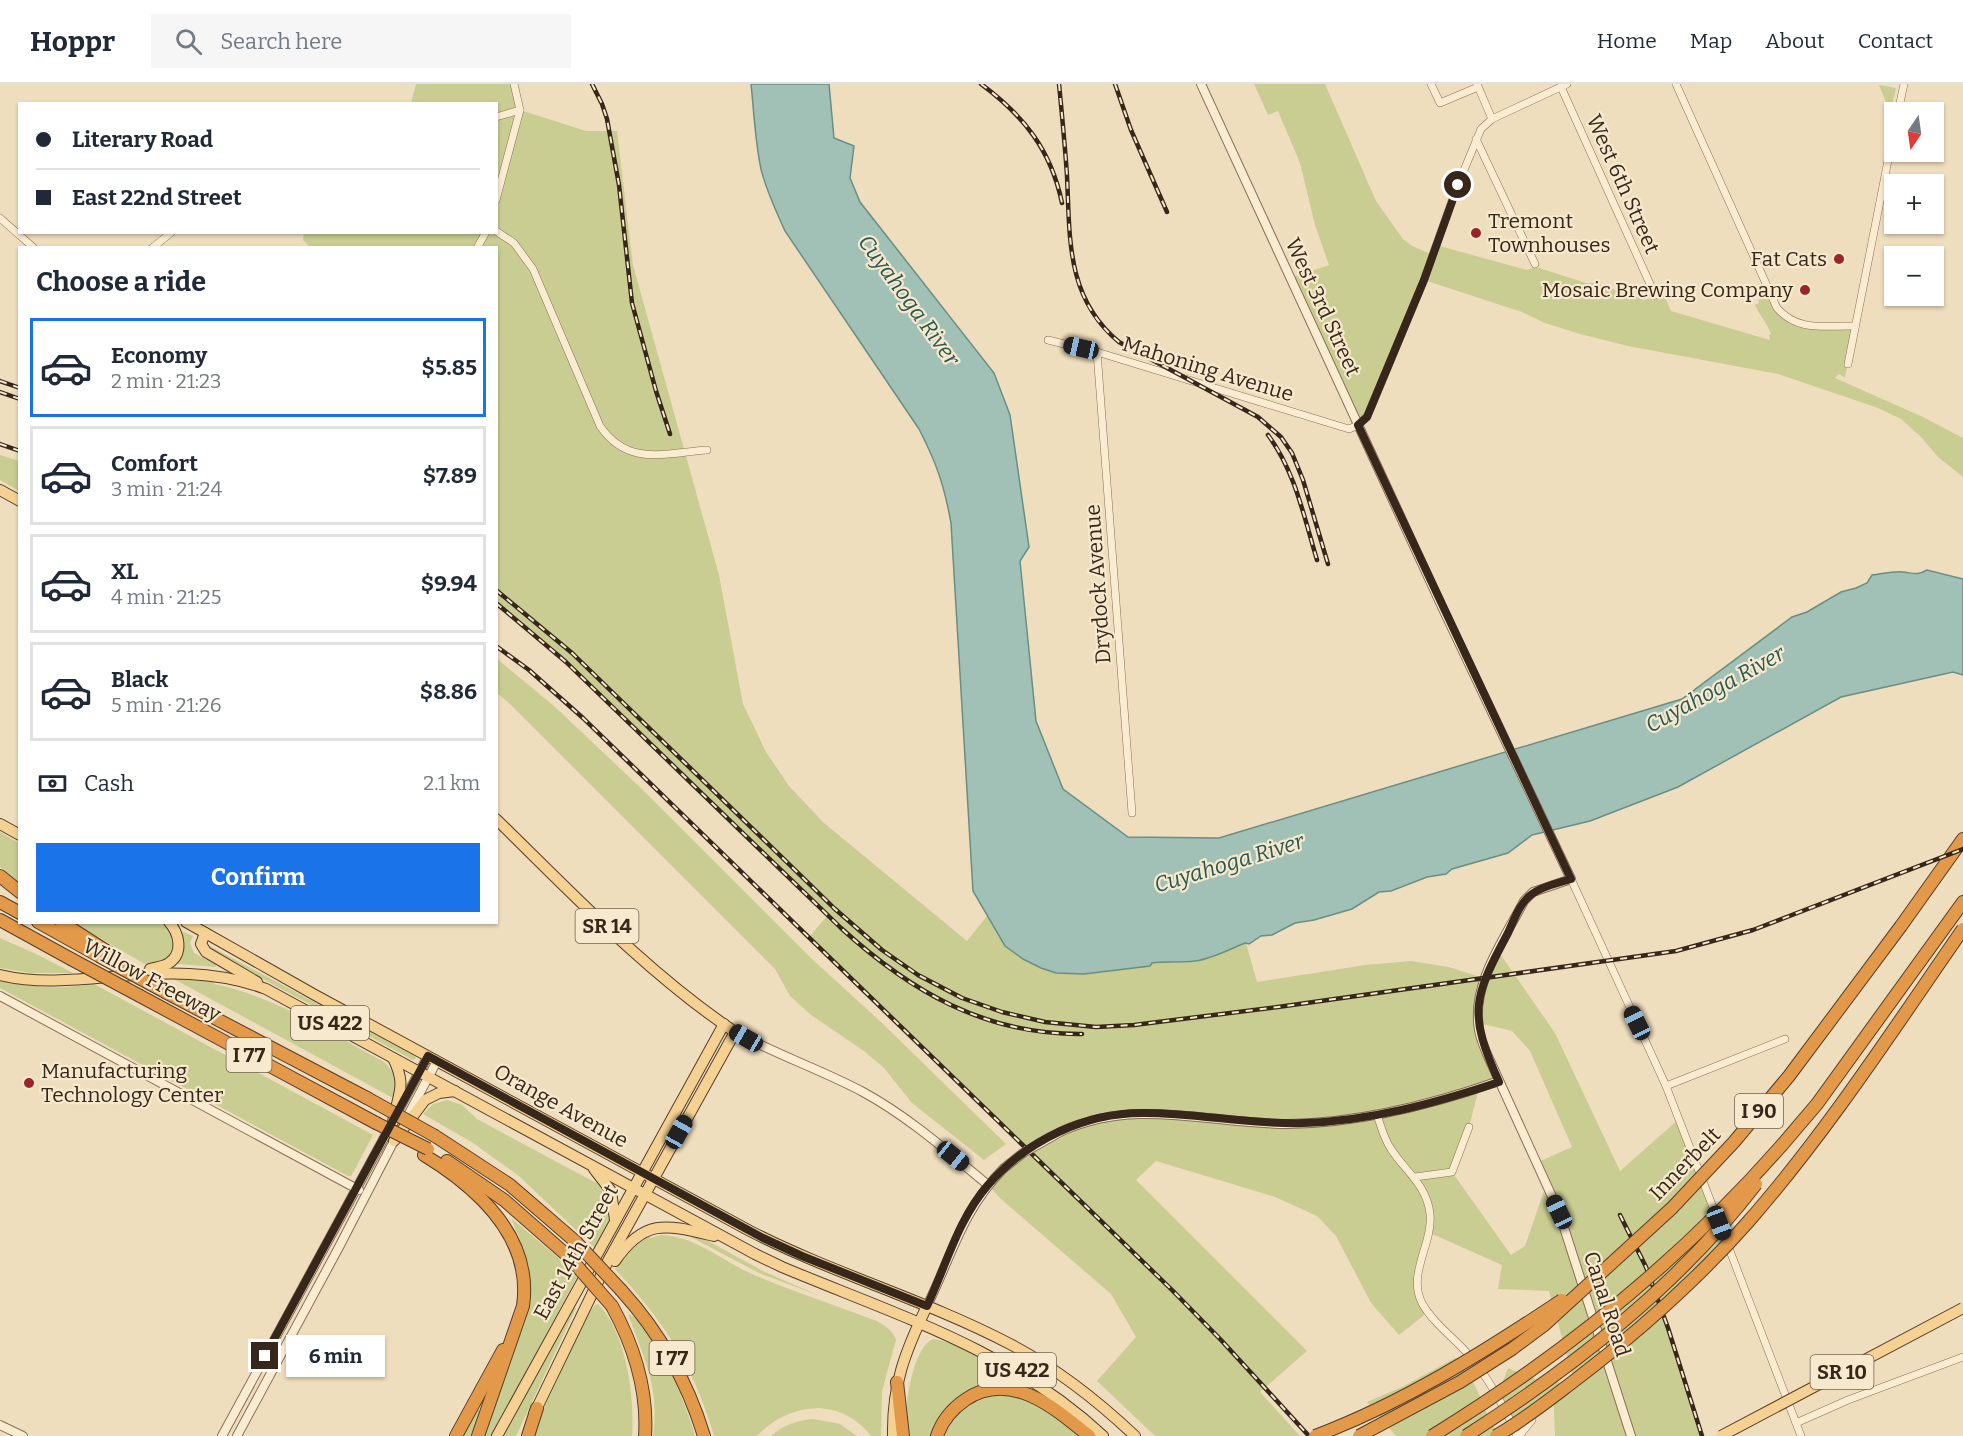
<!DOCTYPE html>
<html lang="en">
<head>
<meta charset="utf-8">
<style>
	:root { --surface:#fff; --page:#f6f6f7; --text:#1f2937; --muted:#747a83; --line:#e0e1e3; --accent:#1a73e8 }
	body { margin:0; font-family:Bitter,serif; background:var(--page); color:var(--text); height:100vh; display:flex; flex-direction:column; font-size:22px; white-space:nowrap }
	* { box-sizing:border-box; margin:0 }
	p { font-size:20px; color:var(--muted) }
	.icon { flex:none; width:33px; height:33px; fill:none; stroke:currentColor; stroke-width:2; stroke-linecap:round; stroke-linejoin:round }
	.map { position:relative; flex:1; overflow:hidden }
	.side { position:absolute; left:18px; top:162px; width:480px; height:678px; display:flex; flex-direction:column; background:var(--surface); border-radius:0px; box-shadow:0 2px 4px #0004 }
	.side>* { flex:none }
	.hud { position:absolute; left:18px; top:18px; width:480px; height:132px; border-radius:0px; box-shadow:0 2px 4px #0004; display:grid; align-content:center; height:132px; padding:0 18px; background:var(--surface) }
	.needle { width:39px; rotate:193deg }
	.buttons { position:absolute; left:1884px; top:18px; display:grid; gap:12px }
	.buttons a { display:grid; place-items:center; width:60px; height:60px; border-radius:0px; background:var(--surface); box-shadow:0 2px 4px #0004; font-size:30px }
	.end { position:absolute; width:27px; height:27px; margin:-14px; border:8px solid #37271b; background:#fff; box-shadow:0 0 0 3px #fff }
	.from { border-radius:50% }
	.bubble { position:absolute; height:42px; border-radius:0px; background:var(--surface); box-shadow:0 2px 4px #0004; font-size:20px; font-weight:700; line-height:42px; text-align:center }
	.car { position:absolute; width:18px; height:36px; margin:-18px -9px; border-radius:8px; box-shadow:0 0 4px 2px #0007; background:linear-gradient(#222 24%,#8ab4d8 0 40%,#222 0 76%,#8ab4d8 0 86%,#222 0) }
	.hud b { display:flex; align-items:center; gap:21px; height:57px; font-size:22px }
	.hud b+b { border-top:2px solid var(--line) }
	.hud i { width:15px; height:15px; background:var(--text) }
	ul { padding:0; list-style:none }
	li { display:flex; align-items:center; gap:18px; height:99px; margin:0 12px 9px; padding:0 6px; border:3px solid var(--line); border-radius:0px }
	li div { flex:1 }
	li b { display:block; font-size:22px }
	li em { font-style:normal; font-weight:700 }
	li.current { border-color:var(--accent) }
	li>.icon { width:54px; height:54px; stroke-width:1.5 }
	h2 { padding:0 18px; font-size:27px; line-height:72px }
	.pay { display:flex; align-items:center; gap:15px; height:66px; padding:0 18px; font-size:22px }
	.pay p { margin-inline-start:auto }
	.primary-button { display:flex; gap:12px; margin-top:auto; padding:12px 18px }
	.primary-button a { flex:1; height:69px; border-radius:0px; background:var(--accent); color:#fff; font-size:24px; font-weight:700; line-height:69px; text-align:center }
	header { display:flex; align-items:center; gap:36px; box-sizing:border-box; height:84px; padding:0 30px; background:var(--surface); border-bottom:2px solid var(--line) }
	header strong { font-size:28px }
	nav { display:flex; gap:33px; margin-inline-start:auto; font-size:21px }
	.search { width:420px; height:54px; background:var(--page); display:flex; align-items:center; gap:15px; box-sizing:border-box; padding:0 21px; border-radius:0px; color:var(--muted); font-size:22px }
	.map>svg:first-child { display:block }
	.green { fill:#c9cd92; fill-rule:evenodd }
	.water { fill:#a1c1b6; stroke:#698e83; stroke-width:1.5 }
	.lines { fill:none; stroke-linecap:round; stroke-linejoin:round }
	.minor-casing { stroke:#886e56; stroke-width:8 }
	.tertiary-casing { stroke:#886e56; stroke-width:10 }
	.primary-casing { stroke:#553d2b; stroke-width:12 }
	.motorway-casing { stroke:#553d2b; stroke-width:14 }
	.minor { stroke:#faecd1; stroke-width:7 }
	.tertiary { stroke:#faecd1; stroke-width:8 }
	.primary { stroke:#f5d293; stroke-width:10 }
	.motorway { stroke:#e3994a; stroke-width:12 }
	.rail-casing { stroke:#37271b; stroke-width:4.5 }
	.rail { stroke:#f6e9cd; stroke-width:2; stroke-dasharray:7; stroke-linecap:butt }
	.tertiary-bridge-casing { stroke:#886e56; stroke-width:10; stroke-linecap:butt }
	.primary-bridge-casing { stroke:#553d2b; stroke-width:12; stroke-linecap:butt }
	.motorway-bridge-casing { stroke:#553d2b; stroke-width:14; stroke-linecap:butt }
	.tertiary-bridge { stroke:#faecd1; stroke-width:8 }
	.primary-bridge { stroke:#f5d293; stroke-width:10 }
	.motorway-bridge { stroke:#e3994a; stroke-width:12 }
	.route { stroke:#37271b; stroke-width:8 }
	.poi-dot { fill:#99242a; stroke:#f6e9cd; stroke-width:2 }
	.labels { text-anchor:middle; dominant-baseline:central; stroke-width:4.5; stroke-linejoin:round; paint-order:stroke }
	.shield { fill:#f6e9cd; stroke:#706150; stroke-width:1.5 }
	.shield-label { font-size:20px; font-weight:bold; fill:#37271b }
	.street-label { font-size:21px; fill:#37271b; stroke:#f6e9cd }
	.poi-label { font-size:21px; fill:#37271b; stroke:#f6e9cd; text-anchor:start }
	.water-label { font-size:22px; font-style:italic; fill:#2a5752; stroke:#f6e9cd }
</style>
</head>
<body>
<header>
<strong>Hoppr</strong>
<div class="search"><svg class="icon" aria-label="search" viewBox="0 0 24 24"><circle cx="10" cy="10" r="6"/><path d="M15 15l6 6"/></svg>Search here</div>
<nav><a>Home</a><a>Map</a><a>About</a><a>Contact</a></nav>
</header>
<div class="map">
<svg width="1963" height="1352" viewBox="0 0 1963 1352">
	<rect width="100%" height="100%" fill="#efdebe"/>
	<g class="green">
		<path d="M416 0H514L520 26 586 47H617L633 181 719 491 743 620 766 668 789 702 824 739 967 857 987 832C993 842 999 856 1007 863 1053 906 1112 884 1166 877 1189 885 1224 867 1246 859L1257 898 1365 881 1411 877 1449 883 1483 894 1498 867 1555 949 1620 1087 1679 1035 1727 1159 1662 1226 1702 1352H1555L1553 1304 1524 1342 1519 1344 1514 1342 1500 1305 1508 1284 1545 1299 1558 1298 1565 1303 1574 1297 1549 1207 1498 1205 1502 1181 1430 1149 1416 1201 1428 1228 1399 1251 1371 1219 1336 1152 1317 1132 1275 1113 1156 1077 1136 1096 1307 1267 1260 1308 1300 1352H1155L1097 1297 1136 1253 1111 1210 1001 1115 988 1101 1026 1063 809 853 828 831 566 578 497 519 496 164H311L303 156 304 148H496V20L411 19ZM1479 939 1512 947 1530 967 1572 1063 1536 1079 1546 1101 1525 1162 1511 1171 1452 1088 1469 1043 1479 1004 1499 997Z"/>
		<path d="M1254 0H1325L1376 117 1403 155 1412 162 1433 171 1436 161 1527 186 1532 184 1535 180 1536 183 1586 199H1595L1645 216 1663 209 1671 227 1770 256 1769 251 1771 250C1767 239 1760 232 1755 221L1759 219 1758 216 1771 210 1777 224 1795 239 1855 242 1845 294 1839 290 1835 294 1923 333 1963 354V393L1938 373 1921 353 1901 335 1878 324 1778 290 1628 262 1580 250 1545 239 1522 228 1424 196 1367 333 1358 341 1290 194 1329 181 1315 141 1300 79 1278 27 1268 31Z"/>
		<path d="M1879 1 1896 4 1888 38 1884 39 1888 23Z"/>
		<path d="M0 371 19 377V407L0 396Z"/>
		<path d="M496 574 554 622 643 706 813 876 881 938 1006 1060 984 1076 912 1019 884 984 864 967 811 931 790 912 775 885 510 620 497 609Z"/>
		<path d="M0 748 19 759V799L0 783Z"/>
		<path d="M74 839H163C173 849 180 869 163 878 159 880 153 880 148 882Z"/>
		<path d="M181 847 193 852 190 859 194 869 216 881V883L177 880 183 856Z"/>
		<path d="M0 854 34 869 73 889H31L0 884Z"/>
		<path d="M208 861 415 972 416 974 413 976 211 867Z"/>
		<path d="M172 894 214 897V900C275 912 330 949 384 978 396 989 398 999 393 1014Z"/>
		<path d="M0 897C31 904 63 905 94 900L373 1051 354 1087 351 1092H348L0 904Z"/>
		<path d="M447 1016 462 1021 477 1035 598 1100 606 1113 609 1112 610 1136 595 1164 519 1092 473 1059 423 1030 433 1020Z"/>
		<path d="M511 1134 561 1176 577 1193 491 1352H483L525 1237 530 1216 529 1183 523 1163Z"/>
		<path d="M661 1151C695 1152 721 1176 750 1189 791 1207 835 1221 877 1237 885 1242 893 1246 896 1256L882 1307 881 1352H871C840 1312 789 1318 757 1352H714C693 1281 665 1239 615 1185 625 1171 633 1160 649 1152L651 1154Z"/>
		<path d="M687 1151H697L765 1188 820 1212 759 1189Z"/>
		<path d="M598 1220C626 1248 635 1314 632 1352H531L588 1230 595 1221Z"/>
		<path d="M573 1222 576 1224 516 1352H502Z"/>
		<path d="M628 1230C655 1240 688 1325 695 1352H653C660 1304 644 1274 628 1230Z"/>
		<path d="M933 1255C957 1257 1000 1285 1022 1298L1019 1303H983L933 1352H909C908 1346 907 1339 906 1333 906 1314 914 1263 933 1255Z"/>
		<path d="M1455 1274H1458C1464 1285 1473 1296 1478 1308 1485 1323 1489 1345 1506 1352H1396L1367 1318 1402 1303Z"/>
		<path d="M1004 1311C1035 1315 1057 1334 1081 1352H945C955 1326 977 1313 1004 1311Z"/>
		<path d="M475 1325 481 1327 471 1352H460Z"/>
		<path d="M813 1335 840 1340 857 1352H771C784 1340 797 1337 813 1335Z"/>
	</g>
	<path class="water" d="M751 0H829L834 54 854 62 850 94 860 118 994 289 1010 331 1029 463 1020 477 1036 637 1063 705 1128 753 1219 754 1682 615 1792 533 1807 528 1841 508 1856 504 1867 499 1872 491C1882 490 1893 487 1903 488 1913 489 1917 492 1927 486L1963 495V591L1953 588 1841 613 1678 703 1590 737 1532 751 1508 769 1452 785 1446 790 1427 793 1391 807 1379 808 1352 825 1314 836 1295 839 1272 851 1261 852 1249 860 1245 859C1230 865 1212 875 1195 877 1180 879 1167 877 1152 879L1150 882 1084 890 1056 889 1041 884 1023 875 1005 862 973 807 951 439C944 401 937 380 919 345L785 147C776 127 766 106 761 85 755 57 754 28 751 0Z"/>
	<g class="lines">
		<defs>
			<g id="minor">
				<path d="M1431 0 1440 19 1478 3"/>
				<path d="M1477 0 1492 35"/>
				<path d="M1676 0 1777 224C1799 249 1825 241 1855 242"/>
				<path d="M1561 3 1655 211"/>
				<path d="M1898 28 1904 0"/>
				<path d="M496 33 520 26"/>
				<path d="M1476 55 1535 180"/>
				<path d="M496 116 520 26 514 0"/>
				<path d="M0 134 34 164"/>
				<path d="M496 147 514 159 533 185 600 342C628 383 665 369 707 366"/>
				<path d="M152 164 172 148"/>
				<path d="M477 164 486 148"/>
				<path d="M1048 256 1097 268 1349 345 1358 341 1367 333 1424 196 1455 108 1481 45 1492 35 1567 0"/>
				<path d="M1097 268 1132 729"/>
				<path d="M1848 280 1894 46"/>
				<path d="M1571 795 1666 1002 1716 1131"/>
				<path d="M1666 1002 1785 955"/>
				<path d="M1377 1031C1381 1042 1384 1055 1391 1065 1405 1087 1427 1101 1430 1130 1433 1160 1407 1190 1422 1219 1433 1239 1453 1253 1468 1270 1485 1288 1508 1329 1517 1352"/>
				<path d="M1415 1093 1452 1088 1469 1043"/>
				<path d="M1720 1141 1801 1352"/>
				<path d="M1796 1339 1848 1316 1963 1273"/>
				<path d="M1519 1352 1532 1336"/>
			</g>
			<g id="tertiary">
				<path d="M1201 0 1443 525 1571 795 1533 808 1524 817C1504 856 1471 900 1479 946 1481 958 1487 970 1492 981L1559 1128 1631 1352"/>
				<path d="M0 912 359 1106"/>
				<path d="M735 948C777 971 822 986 863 1008 909 1033 948 1068 988 1101"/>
				<path d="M398 1027 428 972"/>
				<path d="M405 1037 437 977"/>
				<path d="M1062 1047C1138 1013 1209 1040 1288 1040 1360 1039 1431 1021 1499 997"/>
				<path d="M927 1222C952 1171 962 1127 1003 1085"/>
				<path d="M0 1341 23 1352"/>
				<path d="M222 1352 391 1041"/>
				<path d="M237 1352 338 1165 396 1053"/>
			</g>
			<g id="primary">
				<path d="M0 406 20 417"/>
				<path d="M496 735C572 809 647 889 735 948L608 1177 534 1330"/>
				<path d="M0 740 20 751"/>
				<path d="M186 838 315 911 750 1147C834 1190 926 1216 1010 1260 1056 1284 1097 1316 1135 1352"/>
				<path d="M205 849 201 860 206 868 257 898"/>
				<path d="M150 885C156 883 164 883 169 879 184 869 179 849 169 838"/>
				<path d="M0 891C38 900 72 896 110 893 163 888 216 886 266 905L755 1170 782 1183C896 1231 1010 1265 1103 1352"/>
				<path d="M393 1038C398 1009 407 1002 393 974"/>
				<path d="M394 1057 425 1016 439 1009 455 1007"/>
				<path d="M594 1085 611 1107 615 1136"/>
				<path d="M615 1177C645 1133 668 1141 714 1152"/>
				<path d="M497 1352 724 940"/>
				<path d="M893 1352C892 1301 905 1268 927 1222"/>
			</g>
			<g id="motorway">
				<path d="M0 792 20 808"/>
				<path d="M0 818 20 829"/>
				<path d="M0 836 71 875"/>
				<path d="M38 838 99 872"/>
				<path d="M61 838 111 870"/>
				<path d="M1901 842 1963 755"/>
				<path d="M167 909 367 1014"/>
				<path d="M140 912 376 1039"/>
				<path d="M435 1052 510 1101 576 1158"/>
				<path d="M1782 1061 1817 1020 1963 818"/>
				<path d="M424 1071C478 1104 533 1153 523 1222L478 1352"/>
				<path d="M447 1077 504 1116 569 1173"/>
				<path d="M621 1206C660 1249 687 1296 704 1352"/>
				<path d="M612 1222C634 1262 648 1306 645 1352"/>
				<path d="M897 1298 903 1352"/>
				<path d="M456 1352 503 1266"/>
				<path d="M528 1352 537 1324"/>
				<path d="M937 1352C942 1337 952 1325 965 1316 1010 1285 1055 1324 1089 1352"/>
			</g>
		</defs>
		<use href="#minor" class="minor-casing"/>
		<use href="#tertiary" class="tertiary-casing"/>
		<use href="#primary" class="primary-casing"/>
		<use href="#motorway" class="motorway-casing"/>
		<use href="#minor" class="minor"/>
		<use href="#tertiary" class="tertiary"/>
		<use href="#primary" class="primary"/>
		<use href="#motorway" class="motorway"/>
		<defs>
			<g id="rail">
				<path d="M592 0 602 20 607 35 619 101 632 219 656 307 670 350"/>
				<path d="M981 0C1024 32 1051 66 1062 119"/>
				<path d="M1059 0C1062 31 1065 61 1067 92 1070 155 1066 214 1119 258L1258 333 1281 353 1292 369 1303 396 1328 480"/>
				<path d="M1115 0 1131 46 1167 128"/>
				<path d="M0 297 20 304"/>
				<path d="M0 308 20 315"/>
				<path d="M1268 351C1295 387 1304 433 1317 476"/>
				<path d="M0 360 20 367"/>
				<path d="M496 506 572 569 835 825 882 866 918 891 962 914 1002 928 1045 938 1096 943 1134 941 1278 923 1676 867 1753 846 1963 765"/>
				<path d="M496 519 566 578 841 844C910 907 985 951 1082 950"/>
				<path d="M496 562 529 586 583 634 1172 1206 1221 1256 1309 1352"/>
				<path d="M1620 1131 1646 1183 1668 1244 1702 1352"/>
			</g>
		</defs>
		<use href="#rail" class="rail-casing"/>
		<use href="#rail" class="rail"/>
		<defs>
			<path id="tertiary-bridge" d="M1003 1085 1023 1069 1062 1047"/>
			<path id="primary-bridge" d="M1721 1352 1963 1224"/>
			<g id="motorway-bridge">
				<path d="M99 872 167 909"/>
				<path d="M71 875 140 912"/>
				<path d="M367 1014 435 1052"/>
				<path d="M376 1039 428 1065"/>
				<path d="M576 1158 621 1206"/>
				<path d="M569 1173 612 1222"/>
				<path d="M1315 1352C1403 1319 1484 1268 1562 1216"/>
				<path d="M1359 1352 1460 1298 1512 1265 1543 1242 1672 1124 1734 1058 1789 992 1901 842"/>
				<path d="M1432 1352C1562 1272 1681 1176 1782 1061"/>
				<path d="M1466 1352C1573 1283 1678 1202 1756 1100"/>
				<path d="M1496 1352C1524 1336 1549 1316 1574 1297 1637 1249 1696 1197 1748 1138 1827 1048 1895 943 1963 845"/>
			</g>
		</defs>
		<use href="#tertiary-bridge" class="tertiary-bridge-casing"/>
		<use href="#primary-bridge" class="primary-bridge-casing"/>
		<use href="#motorway-bridge" class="motorway-bridge-casing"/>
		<use href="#tertiary-bridge" class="tertiary-bridge"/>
		<use href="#primary-bridge" class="primary-bridge"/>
		<use href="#motorway-bridge" class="motorway-bridge"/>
	</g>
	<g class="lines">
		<path class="route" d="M265 1272 428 972 763 1154 802 1172 927 1222C946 1182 958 1135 988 1101 1027 1056 1086 1028 1145 1029 1198 1029 1250 1041 1304 1039 1370 1037 1436 1019 1499 998 1468 929 1473 914 1508 849 1514 836 1520 818 1532 810 1542 802 1559 799 1571 795L1358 341 1367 333 1424 196 1458 101"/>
	</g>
	<g class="poi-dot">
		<circle cx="1476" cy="149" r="6"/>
		<circle cx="1839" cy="175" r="6"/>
		<circle cx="1805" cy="206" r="6"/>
		<circle cx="29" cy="999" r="6"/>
	</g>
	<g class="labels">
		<g class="shield">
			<rect x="575.5" y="825" width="63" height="34" rx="4.5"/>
			<rect x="291" y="922" width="78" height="34" rx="4.5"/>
			<rect x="226.5" y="954" width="45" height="34" rx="4.5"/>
			<rect x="1735" y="1010" width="48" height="34" rx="4.5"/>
			<rect x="649.5" y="1257" width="45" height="34" rx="4.5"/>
			<rect x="978" y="1269" width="78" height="34" rx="4.5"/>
			<rect x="1810.5" y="1271" width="63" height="34" rx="4.5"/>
		</g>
		<g class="shield-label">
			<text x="607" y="842">SR 14</text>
			<text x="330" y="939">US 422</text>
			<text x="249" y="971">I 77</text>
			<text x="1759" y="1027">I 90</text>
			<text x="672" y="1274">I 77</text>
			<text x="1017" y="1286">US 422</text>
			<text x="1842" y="1288">SR 10</text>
		</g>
		<g class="street-label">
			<text transform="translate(1623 100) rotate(66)">West 6th Street</text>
			<text transform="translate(1323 223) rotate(65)">West 3rd Street</text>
			<text transform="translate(1208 285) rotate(17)">Mahoning Avenue</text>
			<text transform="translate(1098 500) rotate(-94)">Drydock Avenue</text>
			<text transform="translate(152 896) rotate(28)">Willow Freeway</text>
			<text transform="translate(561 1022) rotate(29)">Orange Avenue</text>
			<text transform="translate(1685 1080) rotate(-46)">Innerbelt</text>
			<text transform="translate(576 1168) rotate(-61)">East 14th Street</text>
			<text transform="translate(1607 1220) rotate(72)">Canal Road</text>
		</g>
		<g class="poi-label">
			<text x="1488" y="137">Tremont<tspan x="1488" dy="24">Townhouses</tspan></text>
			<text x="1827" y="175" text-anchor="end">Fat Cats</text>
			<text x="1793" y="206" text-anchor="end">Mosaic Brewing Company</text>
			<text x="41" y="987">Manufacturing<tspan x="41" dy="24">Technology Center</tspan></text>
		</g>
		<g class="water-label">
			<text transform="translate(909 216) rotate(54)">Cuyahoga River</text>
			<text transform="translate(1715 605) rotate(-29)">Cuyahoga River</text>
			<text transform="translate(1229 779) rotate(-17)">Cuyahoga River</text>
		</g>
	</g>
</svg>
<div class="buttons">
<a><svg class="needle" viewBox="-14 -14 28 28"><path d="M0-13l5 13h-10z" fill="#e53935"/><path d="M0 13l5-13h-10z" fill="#747a83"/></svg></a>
<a>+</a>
<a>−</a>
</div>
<i class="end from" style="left:1458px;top:101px"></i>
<i class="end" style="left:265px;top:1272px"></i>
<div class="bubble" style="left:286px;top:1251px;width:99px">6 min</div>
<i class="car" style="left:1081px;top:264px;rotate:283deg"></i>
<i class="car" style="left:1637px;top:939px;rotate:334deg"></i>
<i class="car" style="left:746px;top:954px;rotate:300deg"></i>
<i class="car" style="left:679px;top:1048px;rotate:29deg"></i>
<i class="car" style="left:953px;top:1072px;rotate:129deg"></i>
<i class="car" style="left:1559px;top:1128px;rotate:335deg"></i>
<i class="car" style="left:1719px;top:1139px;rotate:159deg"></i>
<div class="hud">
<b><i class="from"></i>Literary Road</b>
<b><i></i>East 22nd Street</b>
</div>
<section class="side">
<h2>Choose a ride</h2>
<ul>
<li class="current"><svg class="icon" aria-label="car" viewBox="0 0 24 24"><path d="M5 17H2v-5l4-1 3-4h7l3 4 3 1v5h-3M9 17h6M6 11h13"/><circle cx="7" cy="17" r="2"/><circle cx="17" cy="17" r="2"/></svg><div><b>Economy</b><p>2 min · 21:23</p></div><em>$5.85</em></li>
<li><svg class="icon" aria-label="car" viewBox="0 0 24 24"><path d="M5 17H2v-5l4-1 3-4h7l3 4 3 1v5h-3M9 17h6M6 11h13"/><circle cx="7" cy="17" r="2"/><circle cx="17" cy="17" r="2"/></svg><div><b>Comfort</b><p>3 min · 21:24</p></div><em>$7.89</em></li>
<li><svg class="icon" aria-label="car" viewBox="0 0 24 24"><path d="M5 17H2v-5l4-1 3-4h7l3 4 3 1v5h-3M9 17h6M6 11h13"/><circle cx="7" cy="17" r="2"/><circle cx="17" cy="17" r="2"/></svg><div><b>XL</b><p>4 min · 21:25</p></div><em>$9.94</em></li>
<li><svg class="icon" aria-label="car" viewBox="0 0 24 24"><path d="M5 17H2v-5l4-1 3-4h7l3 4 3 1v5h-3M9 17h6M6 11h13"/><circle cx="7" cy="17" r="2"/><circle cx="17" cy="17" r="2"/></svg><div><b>Black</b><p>5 min · 21:26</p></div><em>$8.86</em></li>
</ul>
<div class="pay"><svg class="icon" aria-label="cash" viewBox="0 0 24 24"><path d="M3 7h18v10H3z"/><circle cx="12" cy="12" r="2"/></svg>Cash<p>2.1 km</p></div>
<div class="primary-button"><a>Confirm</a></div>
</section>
</div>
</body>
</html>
